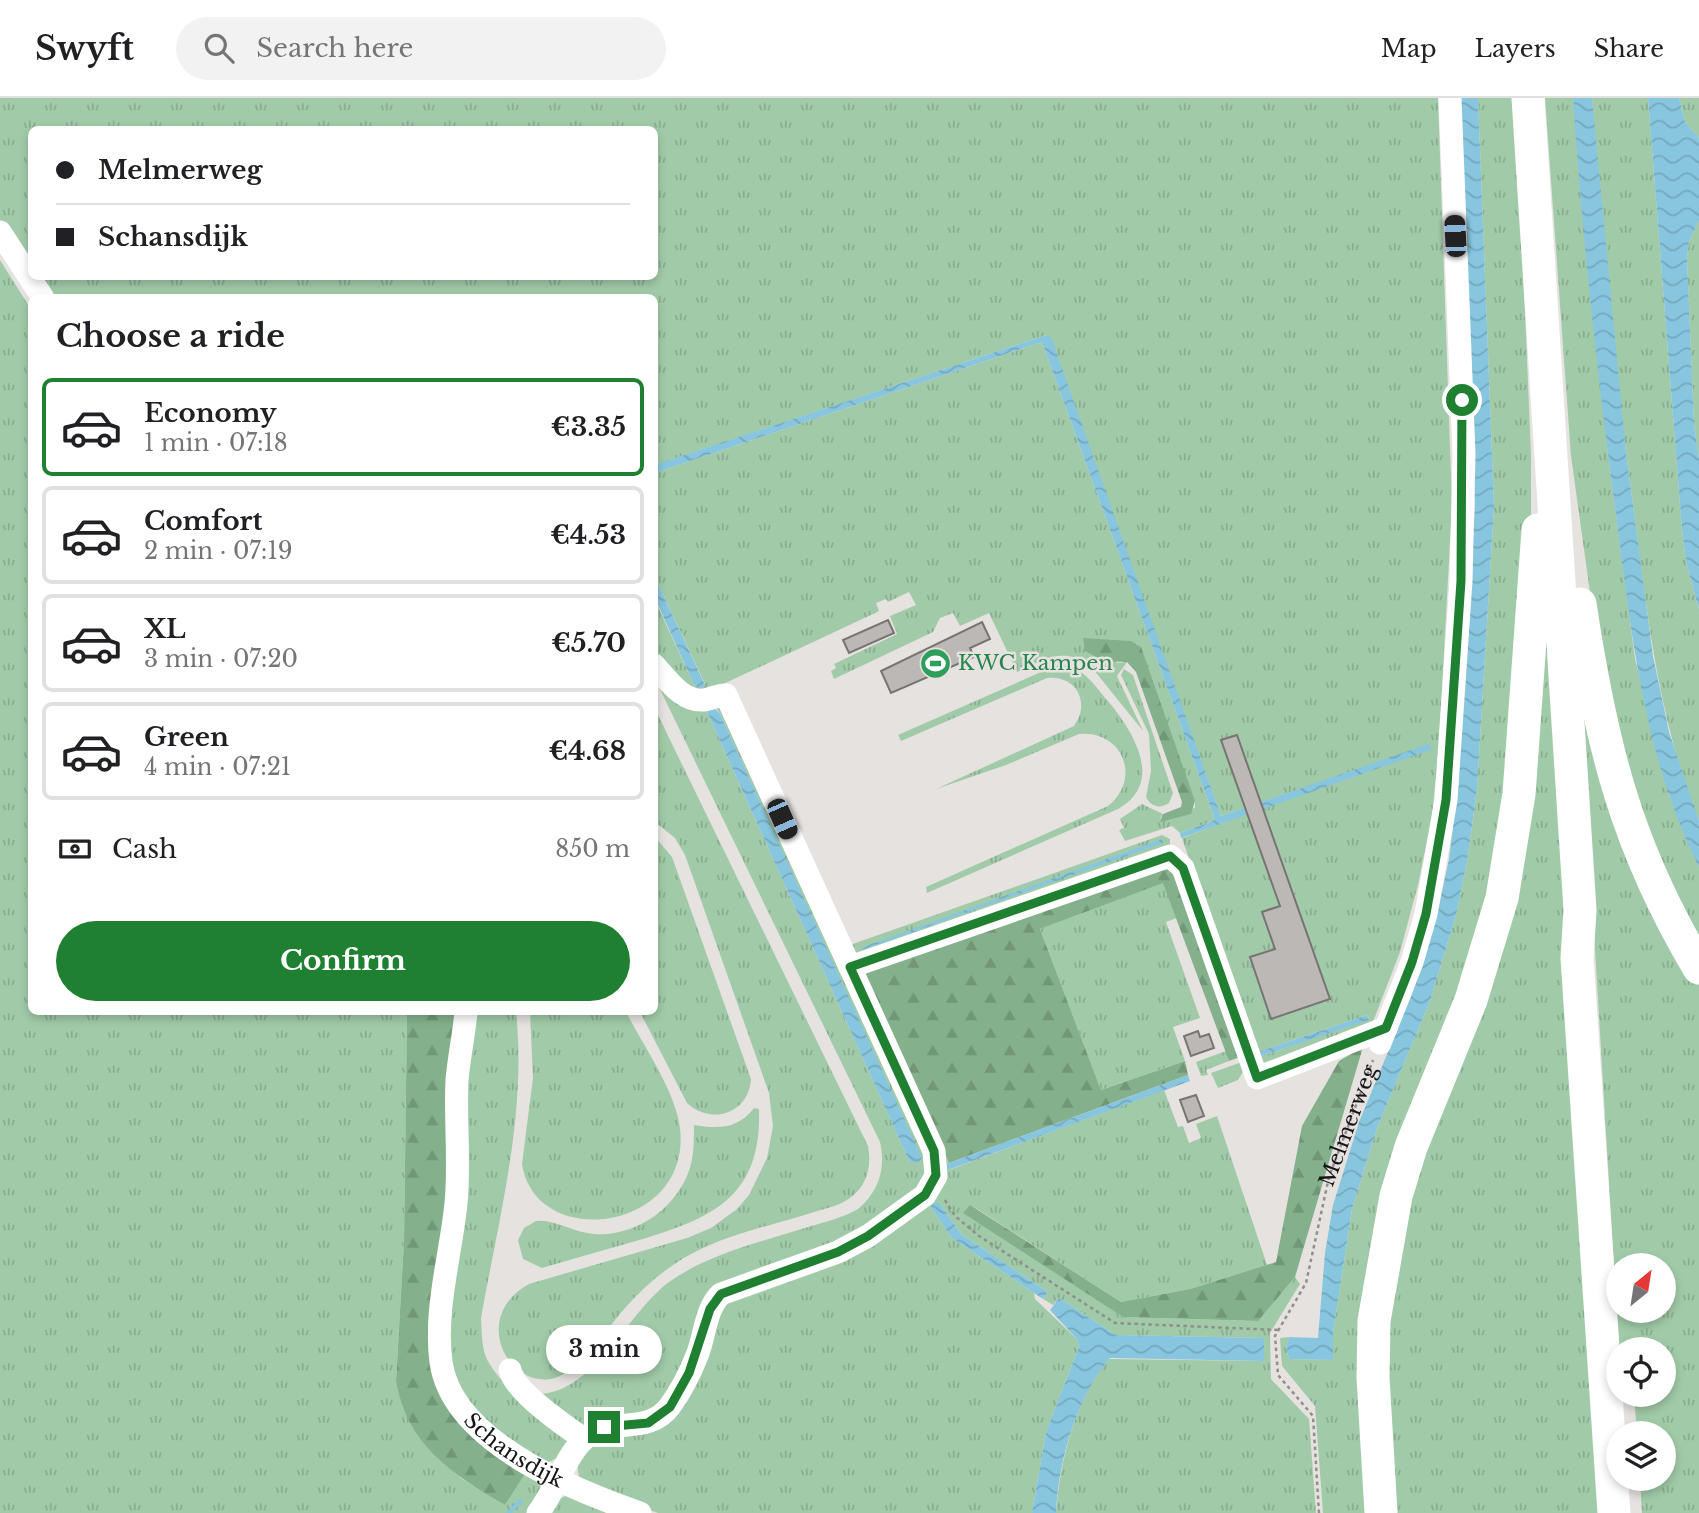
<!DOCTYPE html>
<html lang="en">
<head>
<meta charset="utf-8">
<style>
	:root { --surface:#fff; --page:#f2f2f2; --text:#202124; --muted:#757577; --line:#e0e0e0; --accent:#208032 }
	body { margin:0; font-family:"Libre Baskerville",serif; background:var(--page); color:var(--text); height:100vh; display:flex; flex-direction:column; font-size:26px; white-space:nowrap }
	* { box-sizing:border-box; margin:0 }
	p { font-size:23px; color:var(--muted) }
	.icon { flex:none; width:38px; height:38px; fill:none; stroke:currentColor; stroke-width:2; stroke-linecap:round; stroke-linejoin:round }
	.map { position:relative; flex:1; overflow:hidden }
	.details { position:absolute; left:28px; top:196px; width:630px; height:721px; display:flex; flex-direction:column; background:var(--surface); border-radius:10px; box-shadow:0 4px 10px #0003 }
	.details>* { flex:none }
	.top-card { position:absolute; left:28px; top:28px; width:630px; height:154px; border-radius:10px; box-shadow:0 4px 10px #0003; display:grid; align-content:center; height:154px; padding:0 28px; background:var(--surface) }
	.needle { width:46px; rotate:30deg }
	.fabs { position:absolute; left:1606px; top:1155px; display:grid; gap:14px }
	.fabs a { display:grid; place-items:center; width:70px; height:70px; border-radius:50%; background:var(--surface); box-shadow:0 4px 10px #0003; font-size:35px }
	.end { position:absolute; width:32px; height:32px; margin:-16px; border:9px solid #208032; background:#fff; box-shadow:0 0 0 4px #fff }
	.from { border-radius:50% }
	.bubble { position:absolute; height:49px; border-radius:24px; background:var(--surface); box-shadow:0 4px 10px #0003; font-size:23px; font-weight:800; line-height:49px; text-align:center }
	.car { position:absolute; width:21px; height:42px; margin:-21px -10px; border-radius:9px; box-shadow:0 0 5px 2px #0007; background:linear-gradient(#222 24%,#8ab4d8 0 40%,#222 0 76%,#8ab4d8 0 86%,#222 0) }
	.top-card b { display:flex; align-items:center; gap:24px; height:66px; font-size:26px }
	.top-card b+b { border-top:2px solid var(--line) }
	.top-card i { width:18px; height:18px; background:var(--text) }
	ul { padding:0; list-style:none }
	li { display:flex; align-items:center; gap:21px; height:98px; margin:0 14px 10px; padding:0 14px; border:4px solid var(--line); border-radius:10px }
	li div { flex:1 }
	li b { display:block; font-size:26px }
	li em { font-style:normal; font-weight:800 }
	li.active { border-color:var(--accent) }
	li>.icon { width:63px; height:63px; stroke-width:1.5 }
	h2 { padding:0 28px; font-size:32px; line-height:84px }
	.pay { display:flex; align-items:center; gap:18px; height:77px; padding:0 28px; font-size:26px }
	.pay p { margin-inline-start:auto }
	.button { display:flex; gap:14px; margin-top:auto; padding:14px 28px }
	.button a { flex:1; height:80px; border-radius:42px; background:var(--accent); color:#fff; font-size:28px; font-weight:800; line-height:80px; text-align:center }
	header { display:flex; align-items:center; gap:42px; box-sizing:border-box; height:98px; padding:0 35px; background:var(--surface); border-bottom:2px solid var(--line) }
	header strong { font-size:33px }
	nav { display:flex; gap:38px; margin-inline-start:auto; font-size:24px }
	.search { width:490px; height:63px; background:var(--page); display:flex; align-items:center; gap:18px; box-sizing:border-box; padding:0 24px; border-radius:38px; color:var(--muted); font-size:26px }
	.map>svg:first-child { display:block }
	.grass { fill:url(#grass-tufts); fill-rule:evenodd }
	.forest { fill:url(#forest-firs) }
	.water { fill:url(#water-waves) }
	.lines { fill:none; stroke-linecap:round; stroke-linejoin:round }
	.stream { stroke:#87c6de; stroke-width:4.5 }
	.building { fill:#bcb8b6; stroke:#787473; stroke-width:2 }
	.path { stroke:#918e8d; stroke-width:2.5; stroke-dasharray:3.5 3.5; stroke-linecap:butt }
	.minor { stroke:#fff; stroke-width:23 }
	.highway { stroke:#fff; stroke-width:33 }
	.route { stroke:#208032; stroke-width:9 }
	.labels { text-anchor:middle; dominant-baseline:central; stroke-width:5; stroke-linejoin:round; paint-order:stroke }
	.leisure-label { font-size:21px; fill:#27864d; stroke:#e6e2e0; text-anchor:start }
	.street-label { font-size:21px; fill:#171515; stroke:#e6e2e0 }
</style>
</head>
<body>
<header>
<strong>Swyft</strong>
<div class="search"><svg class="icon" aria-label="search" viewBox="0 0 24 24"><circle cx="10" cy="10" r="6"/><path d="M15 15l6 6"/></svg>Search here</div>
<nav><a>Map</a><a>Layers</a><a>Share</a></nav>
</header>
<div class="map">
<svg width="1699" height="1415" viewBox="0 0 1699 1415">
	<defs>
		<pattern id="grass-tufts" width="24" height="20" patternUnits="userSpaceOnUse" patternTransform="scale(1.75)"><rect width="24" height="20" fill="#a1cba8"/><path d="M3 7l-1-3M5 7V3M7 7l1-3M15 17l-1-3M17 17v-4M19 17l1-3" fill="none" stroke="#8aad90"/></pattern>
		<pattern id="forest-firs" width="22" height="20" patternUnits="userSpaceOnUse" patternTransform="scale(1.75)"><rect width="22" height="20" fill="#84b18b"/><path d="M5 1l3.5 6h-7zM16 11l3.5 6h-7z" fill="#719777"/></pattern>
		<pattern id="water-waves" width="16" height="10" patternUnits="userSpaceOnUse" patternTransform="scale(1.75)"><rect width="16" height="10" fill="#87c6de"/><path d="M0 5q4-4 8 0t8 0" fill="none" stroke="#74a9be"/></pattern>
	</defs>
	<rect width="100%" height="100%" fill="#e6e2e0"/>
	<g class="grass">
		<path d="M0 0H1438L1452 407 1439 648 1432 718 1418 787 1400 854 1371 929 1267 971 1256 960 1369 921 1367 917 1255 955 1182 740 1431 647 1221 718 1047 237 655 367 654 200H51L37 179 654 178V32H32L31 171 0 123Z"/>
		<path d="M1478 0H1516L1531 356V420L1502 789 1399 1070 1372 1415H1323L1315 1308 1282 1268 1280 1240 1289 1239 1286 1249 1289 1261 1333 1262V1235L1352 1111 1377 1030 1430 903 1456 817 1467 764 1477 691 1494 408Z"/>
		<path d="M1545 0H1573L1608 356 1635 561 1669 697 1699 769V854L1635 718 1594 523 1571 358Z"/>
		<path d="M1592 0H1648L1682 432 1686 464 1699 512V723C1658 621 1647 514 1633 407 1615 272 1600 136 1592 0Z"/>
		<path d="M1679 0H1699V40L1685 24Z"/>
		<path d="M1699 122V361L1694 326 1687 159 1689 144Z"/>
		<path d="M0 162 32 213V914H407L404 1143 396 1282 439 1361 461 1380 505 1407 529 1370 541 1390 531 1415H0Z"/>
		<path d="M1042 244 1214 719 1213 723 1180 735 1172 728 1125 743 1119 732 1124 730 1120 721 1142 706 1163 716 1160 721 1195 710V704L1137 546 1116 565 1127 564 1117 578 1143 633 1089 566C1059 549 1046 562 1017 574L989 515 960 528 953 515 940 520 933 534 834 581 831 573 836 570 834 566 897 536 890 518 916 507 909 494 888 504 886 501 876 505 879 513 873 516 704 595 698 596 655 560 654 500 694 587 701 591 705 586 655 479V375Z"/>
		<path d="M1547 464 1604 1415H1390L1382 1280 1393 1140 1475 909Z"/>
		<path d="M1573 487 1598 629 1699 877V1415H1642L1640 1381H1664V1335H1637L1634 1297H1664V1251H1619ZM1619 1167H1664V1213H1619Z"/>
		<path d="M1057 567C1082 566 1093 586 1108 603 1132 632 1166 684 1118 711L927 795 926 789 1108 708C1142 681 1123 632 1079 636L1006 667 936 691 1074 628C1091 604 1076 577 1047 580L901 643 898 637Z"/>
		<path d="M1124 571 1133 577 1173 695 1169 705C1160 711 1151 709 1146 699L1151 673 1149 636 1121 577Z"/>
		<path d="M655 581 720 606 928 1054 927 1082 856 1137 730 1183 658 1310 583 1333 539 1296C595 1294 627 1215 669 1184 710 1155 761 1144 808 1129 825 1124 842 1120 858 1111 879 1093 886 1071 880 1044ZM710 610 717 611 720 616 921 1062 910 1065 707 614Z"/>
		<path d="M655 611 868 1048C872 1068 867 1088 850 1100 839 1108 824 1111 811 1115 776 1126 738 1134 705 1149 674 1163 648 1184 625 1210 607 1230 580 1273 555 1280 509 1293 469 1219 529 1186L687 1140 711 1130 737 1111 749 1097 767 1060 773 1028 769 995 685 757 675 740 655 724Z"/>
		<path d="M1162 737 1170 741V747L856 860 847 848Z"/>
		<path d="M655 739 672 759 751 981C749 1015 712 1028 687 1005L640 914H654Z"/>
		<path d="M1164 784 1177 820 1166 824 1200 920 1173 929 1185 963 1101 992 1040 831Z"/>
		<path d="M474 914H516C527 1016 499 1119 481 1220 482 1233 481 1246 486 1259 498 1288 545 1318 570 1339L557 1360 547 1365 477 1319 448 1265 464 983Z"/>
		<path d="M530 914H626C643 947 676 994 680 1030 692 1134 535 1154 522 1066L533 980Z"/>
		<path d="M1226 953 1229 963 1206 972 1208 977 1201 978 1196 964Z"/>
		<path d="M1242 964 1244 972 1238 982 1218 990 1211 975Z"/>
		<path d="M1164 992 1178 1029 1183 1028 1189 1045 1201 1040 1196 1026 1217 1018 1267 1167 1190 1191 1121 1204 971 1107 1123 1219 1257 1223 1295 1179 1300 1186 1270 1235 1271 1281 1309 1321 1316 1415H1056C1060 1363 1075 1301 1109 1261L1263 1263 1264 1240 1116 1237 1059 1200 1053 1207 1043 1201 1048 1194 961 1136 939 1104 931 1110 952 1140 1034 1195 1035 1201 1077 1241 1079 1249 1046 1334 1032 1415H658L614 1399 579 1380 577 1365 591 1344 650 1331 719 1209 924 1107 941 1051 949 1065 946 1066 949 1072Z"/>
		<path d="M754 1010 759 1011C762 1101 710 1121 636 1143 604 1152 573 1161 542 1170L523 1161 518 1142 524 1130 536 1123C555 1121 574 1135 594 1136 636 1139 677 1110 690 1070 694 1056 694 1042 694 1027 718 1031 738 1031 754 1010Z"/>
		<path d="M566 1398 624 1415H547L558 1401Z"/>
	</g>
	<g class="forest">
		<path d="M1083 540 1131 543 1141 549 1195 703 1191 716 1160 724 1163 716 1181 709 1182 704 1136 574 1127 564 1104 563 1085 553Z"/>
		<path d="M1174 764 1240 959 1229 963 1163 785 1040 831 1101 992 1185 963 1188 977 949 1065 860 874Z"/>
		<path d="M407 914H459L438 1281 529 1370 505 1407C452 1376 407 1347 396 1283L404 1143Z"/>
		<path d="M1363 949 1295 1179 1258 1223 1123 1219 963 1115 970 1107 1121 1204 1190 1191 1276 1164 1302 1028 1339 963Z"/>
	</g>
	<g class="water">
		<path d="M1459 0H1478L1494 408 1477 691 1467 764 1456 817 1430 903 1377 1030 1352 1111 1333 1235V1262L1289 1261 1286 1249 1289 1239 1318 1240 1325 1155 1333 1107 1359 1024 1412 896 1438 812 1449 761 1458 689 1475 408Z"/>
		<path d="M1573 0H1592L1626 354 1653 558 1669 634 1699 723V769C1643 657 1631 532 1615 410 1597 275 1582 137 1573 0Z"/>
		<path d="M1648 0H1679L1685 24 1699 40V122L1689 144 1687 159 1694 326 1699 361V512L1686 464 1682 432Z"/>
		<path d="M1047 237 1051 239 1221 718 1428 646 1433 651 1181 740 1180 735 1213 723 1214 719 1042 244 655 375 654 367Z"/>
		<path d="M655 479 705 587 701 591 694 587 655 500Z"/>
		<path d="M713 608 720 616 922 1060 919 1064 910 1065 707 614Z"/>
		<path d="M1162 741 1163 745 862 852 863 849Z"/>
		<path d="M1367 917 1369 922 1256 960 1255 955Z"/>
		<path d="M1188 977 1190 983 948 1072 946 1066Z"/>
		<path d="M939 1104 961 1136 1048 1194 1043 1201 952 1140 931 1110 932 1106Z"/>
		<path d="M1059 1200 1116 1237 1264 1240V1263L1110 1260C1076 1300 1058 1364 1056 1415H1032L1046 1334 1079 1249 1077 1241 1050 1212Z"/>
	</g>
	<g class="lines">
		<path class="stream" d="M509 1415 520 1403"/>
	</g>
	<g class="building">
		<path d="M888 522 894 535 849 555 843 542Z"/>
		<path d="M982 524 990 541 970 550 974 559 891 595 881 573Z"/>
		<path d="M1237 637 1330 901 1271 921 1250 859 1275 851 1262 814 1280 808 1221 642Z"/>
		<path d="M1198 933 1200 939 1209 936 1214 950 1191 958 1184 938Z"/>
		<path d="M1196 997 1204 1018 1188 1024 1180 1002Z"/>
	</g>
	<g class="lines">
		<g class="path">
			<path d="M945 1102 955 1118 979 1138 1115 1225 1278 1232"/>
			<path id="s1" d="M1319 1415 1313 1318 1278 1277 1275 1238 1306 1185 1329 1079 1373 962"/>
		</g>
		<g class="minor">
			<path d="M0 134 43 200"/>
			<path d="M850 869 1170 758 1183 770 1257 980 1386 930"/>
			<path id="s2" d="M466 914C464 936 459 959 457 982 455 1023 460 1064 456 1105 451 1157 434 1211 441 1264 452 1344 574 1392 640 1415"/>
			<path d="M1380 945 1412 864 1426 816 1446 702 1461 483 1464 356 1450 0"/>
			<path d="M510 1272C515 1294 565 1328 584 1341"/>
			<path d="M538 1415C555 1394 567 1353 588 1338 614 1319 649 1337 670 1308 682 1292 691 1273 698 1255 705 1236 706 1210 721 1196L838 1154 868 1138 925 1097 936 1078 934 1053 726 597C719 596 713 601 704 602 682 604 668 582 654 567"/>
		</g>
		<g class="highway">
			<path d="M1528 0 1580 812 1577 860 1614 1415"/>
			<path d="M1580 506C1601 646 1626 748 1699 870"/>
			<path d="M1381 1415 1373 1279 1374 1223 1396 1098 1411 1049 1471 902 1502 800 1519 696 1538 432"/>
		</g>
	</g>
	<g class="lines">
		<path class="route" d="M604 1329 648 1325 670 1309 689 1275 710 1211 721 1196 838 1154 868 1138 925 1097 936 1077 934 1053 850 869 1170 758 1183 770 1257 980 1386 930 1412 864 1426 816 1446 702 1461 483 1462 302"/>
	</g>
	<defs>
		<symbol id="stadium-disc" viewBox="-11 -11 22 22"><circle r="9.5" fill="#2e9e5b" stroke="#e6e2e0"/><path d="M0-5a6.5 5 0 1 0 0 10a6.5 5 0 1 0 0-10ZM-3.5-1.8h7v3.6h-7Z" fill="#fff"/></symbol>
	</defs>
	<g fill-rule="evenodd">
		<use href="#stadium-disc" x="918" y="548" width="35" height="35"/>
	</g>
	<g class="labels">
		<g class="leisure-label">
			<text x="958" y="565">KWC Kampen</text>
		</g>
		<g class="street-label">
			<text stroke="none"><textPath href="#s1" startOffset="415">Melmerweg</textPath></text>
			<text stroke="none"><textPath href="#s2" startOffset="471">Schansdijk</textPath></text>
		</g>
	</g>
</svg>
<div class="fabs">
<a><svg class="needle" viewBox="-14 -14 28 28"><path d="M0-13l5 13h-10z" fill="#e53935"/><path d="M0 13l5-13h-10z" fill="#757577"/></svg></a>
<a><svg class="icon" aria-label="locate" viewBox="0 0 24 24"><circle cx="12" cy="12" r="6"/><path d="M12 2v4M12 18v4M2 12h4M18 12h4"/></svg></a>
<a><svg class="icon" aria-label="layers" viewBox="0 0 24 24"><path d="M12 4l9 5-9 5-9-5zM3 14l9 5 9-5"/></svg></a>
</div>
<i class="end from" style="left:1462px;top:302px"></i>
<i class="end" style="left:604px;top:1329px"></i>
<div class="bubble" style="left:546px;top:1227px;width:116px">3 min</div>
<i class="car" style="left:1455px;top:138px;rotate:357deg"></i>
<i class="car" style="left:782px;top:721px;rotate:156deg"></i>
<div class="top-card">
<b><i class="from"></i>Melmerweg</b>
<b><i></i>Schansdijk</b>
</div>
<section class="details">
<h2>Choose a ride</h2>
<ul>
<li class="active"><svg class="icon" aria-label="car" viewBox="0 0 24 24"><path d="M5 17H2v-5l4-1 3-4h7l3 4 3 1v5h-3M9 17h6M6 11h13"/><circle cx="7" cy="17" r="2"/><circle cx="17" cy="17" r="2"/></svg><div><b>Economy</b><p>1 min · 07:18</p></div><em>€3.35</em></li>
<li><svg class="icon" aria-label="car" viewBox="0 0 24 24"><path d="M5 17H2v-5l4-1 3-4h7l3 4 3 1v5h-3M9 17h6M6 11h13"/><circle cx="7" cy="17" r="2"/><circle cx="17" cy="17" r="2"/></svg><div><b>Comfort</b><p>2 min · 07:19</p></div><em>€4.53</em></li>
<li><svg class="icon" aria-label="car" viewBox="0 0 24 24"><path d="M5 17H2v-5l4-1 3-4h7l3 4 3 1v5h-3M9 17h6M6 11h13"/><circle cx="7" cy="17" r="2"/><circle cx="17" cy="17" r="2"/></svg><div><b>XL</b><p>3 min · 07:20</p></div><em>€5.70</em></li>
<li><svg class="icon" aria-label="car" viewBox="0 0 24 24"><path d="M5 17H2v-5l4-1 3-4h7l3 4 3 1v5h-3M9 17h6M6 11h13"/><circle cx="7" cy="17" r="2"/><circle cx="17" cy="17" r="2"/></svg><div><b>Green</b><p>4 min · 07:21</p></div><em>€4.68</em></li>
</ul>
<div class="pay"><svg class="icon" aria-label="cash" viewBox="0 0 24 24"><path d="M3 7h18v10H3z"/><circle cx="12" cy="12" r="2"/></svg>Cash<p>850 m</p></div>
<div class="button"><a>Confirm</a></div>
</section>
</div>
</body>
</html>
